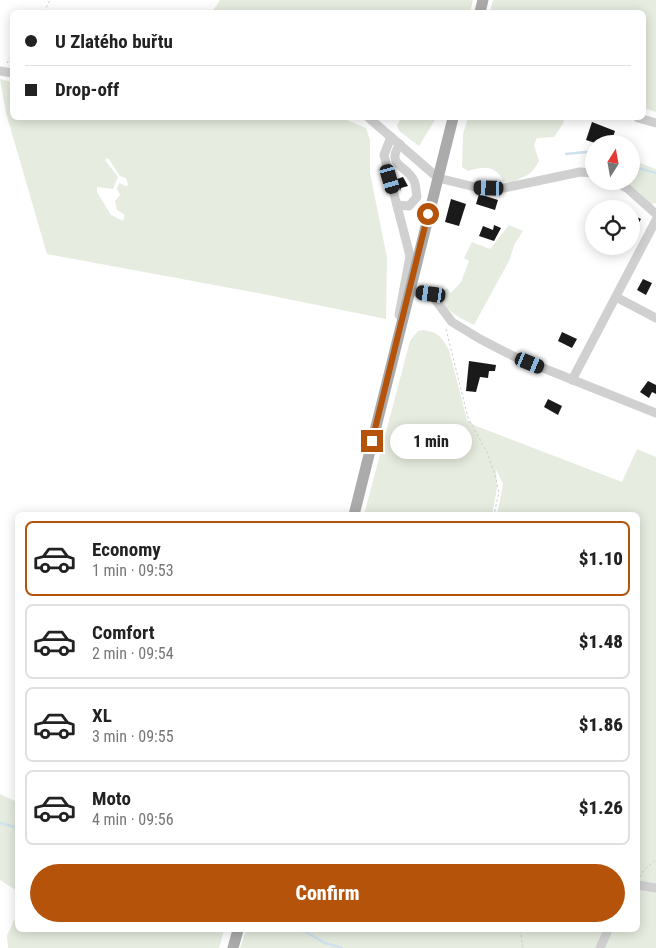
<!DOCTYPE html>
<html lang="en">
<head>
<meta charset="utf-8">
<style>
	:root { --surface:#fff; --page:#f2f2f2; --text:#222; --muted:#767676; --line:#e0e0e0; --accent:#b45309 }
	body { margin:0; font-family:"Roboto Condensed",sans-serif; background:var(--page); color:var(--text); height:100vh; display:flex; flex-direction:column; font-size:19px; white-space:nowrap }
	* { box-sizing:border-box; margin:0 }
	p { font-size:16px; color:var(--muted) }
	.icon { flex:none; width:28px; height:28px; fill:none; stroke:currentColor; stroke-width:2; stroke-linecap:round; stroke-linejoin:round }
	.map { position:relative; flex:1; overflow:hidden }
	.panel { position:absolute; left:15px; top:512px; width:625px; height:420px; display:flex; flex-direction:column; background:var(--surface); border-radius:8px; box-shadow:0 2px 12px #0003 }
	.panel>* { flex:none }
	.guide { position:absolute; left:10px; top:10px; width:636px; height:110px; border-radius:8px; box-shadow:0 2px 12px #0003; display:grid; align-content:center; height:110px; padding:0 15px; background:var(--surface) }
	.needle { width:32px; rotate:11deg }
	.tools { position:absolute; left:585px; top:135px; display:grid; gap:10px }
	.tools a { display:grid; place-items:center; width:55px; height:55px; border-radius:50%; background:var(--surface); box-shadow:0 2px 12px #0003; font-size:25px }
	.end { position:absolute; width:22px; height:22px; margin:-11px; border:6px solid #b45309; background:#fff; box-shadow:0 0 0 2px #fff }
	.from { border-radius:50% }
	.bubble { position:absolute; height:35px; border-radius:18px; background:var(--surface); box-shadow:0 2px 12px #0003; font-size:16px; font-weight:800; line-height:35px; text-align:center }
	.car { position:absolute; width:15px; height:30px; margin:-15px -8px; border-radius:6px; box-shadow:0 0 4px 1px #0007; background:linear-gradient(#222 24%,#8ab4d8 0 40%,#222 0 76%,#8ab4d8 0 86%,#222 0) }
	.guide b { display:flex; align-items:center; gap:18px; height:48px; font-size:19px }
	.guide b+b { border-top:1px solid var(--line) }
	.guide i { width:12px; height:12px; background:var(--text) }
	ul { padding:9px 0 0; list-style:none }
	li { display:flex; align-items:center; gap:15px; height:75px; margin:0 10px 8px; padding:0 5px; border:2px solid var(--line); border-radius:8px }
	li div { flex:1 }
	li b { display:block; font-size:19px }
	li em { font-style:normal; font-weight:800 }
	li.on { border-color:var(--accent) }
	li>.icon { width:45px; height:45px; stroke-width:1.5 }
	.action { display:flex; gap:10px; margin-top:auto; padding:10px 15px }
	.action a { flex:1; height:58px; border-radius:30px; background:var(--accent); color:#fff; font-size:20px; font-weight:800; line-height:58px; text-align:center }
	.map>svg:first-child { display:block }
	.green { fill:#e6ecdf; fill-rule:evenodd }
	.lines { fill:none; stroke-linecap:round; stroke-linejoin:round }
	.stream { stroke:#cfe2ee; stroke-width:2.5 }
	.building { fill:#1a1a1a }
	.path { stroke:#cdcdcd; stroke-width:1; stroke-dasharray:2.5 2.5; stroke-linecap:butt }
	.minor { stroke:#d0d0d0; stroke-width:9 }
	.major { stroke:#ababab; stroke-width:11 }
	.route { stroke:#b45309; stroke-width:6 }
</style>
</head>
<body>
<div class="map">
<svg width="656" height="948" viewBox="0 0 656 948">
	<rect width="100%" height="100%" fill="#fff"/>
	<g class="green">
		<path d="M220 0H473L470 12H212Z"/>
		<path d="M493 0H656V112L644 108V12H490Z"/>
		<path d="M0 79 12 82V118H315L347 120 366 128 370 140V173L387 258 386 319 263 294 47 254 6 113ZM108 158 120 176 126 178 128 185 126 186 119 183 117 189 120 195 115 201 117 210 125 215 123 221 111 215 97 192V187L113 189 118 177 105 160Z"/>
		<path d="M401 118H436L419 146 399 131 397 125Z"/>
		<path d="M468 118H581V120L564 119 563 124 554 137 537 138 534 145 539 161C529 179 525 174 510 184L503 181C496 165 483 166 468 171L462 167 463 134Z"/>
		<path d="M631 160 656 169V203L651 204 623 181H631Z"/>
		<path d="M509 225 523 231 514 245 510 259 474 325C460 318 444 311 440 294L447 288 451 293 461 282 469 261 464 258 472 242 490 249Z"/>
		<path d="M424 330C438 332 442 337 449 350L467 420 476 426 622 482 637 449 656 457V948H240L246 930H638V515H497L503 484 496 469 497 488 492 515H364L410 341 418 331Z"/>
		<path d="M0 794 17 802V891L0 880Z"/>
		<path d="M17 914 18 930H224L219 948H8L7 936Z"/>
	</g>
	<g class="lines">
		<g class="stream">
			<path d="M566 154 586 152 594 154"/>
			<path d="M631 166 656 173"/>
			<path d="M0 823 18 828"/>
			<path d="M302 930 325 943 342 948"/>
		</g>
	</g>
	<g class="building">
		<path d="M592 122 615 131 611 143 599 139 598 144 586 140Z"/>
		<path d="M403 177 408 186 401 188 400 191 397 179Z"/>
		<path d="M479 194 498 200 495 210 476 204Z"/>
		<path d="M451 199 466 204 459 226 445 222Z"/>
		<path d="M631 214 641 219 631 237Z"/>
		<path d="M494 225 501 228 494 241 479 236 483 226 493 230Z"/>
		<path d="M643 279 652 283 646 295 637 290Z"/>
		<path d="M562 332 577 339 572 348 558 341Z"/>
		<path d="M469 361 496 365 495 371H489L488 378 480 377 476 392 466 391Z"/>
		<path d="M648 381 656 385V394L652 392 649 398 640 392Z"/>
		<path d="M548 399 562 406 558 415 544 407Z"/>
	</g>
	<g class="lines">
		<g class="path">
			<path d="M44 12 50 0"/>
			<path d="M7 63 12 56"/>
			<path d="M446 329 468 418 487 452 495 475 499 492 494 515"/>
			<path d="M640 877 644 870 656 860"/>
			<path d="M520 930 523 948"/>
		</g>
		<g class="minor">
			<path d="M0 71 12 73"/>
			<path d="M369 118 438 178 475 187 504 188 580 172 594 173"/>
			<path d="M638 118 656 123"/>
			<path d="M391 137 384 155 410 256 399 315"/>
			<path d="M615 181 628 189 656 214"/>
			<path d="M397 205 409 206 417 197C416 192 416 185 414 181 407 165 385 166 400 144"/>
			<path d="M408 291 431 294 452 322 480 339 513 356 656 413"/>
			<path d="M616 297 656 318"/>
			<path d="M572 380 656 220"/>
			<path d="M638 885 656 888"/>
			<path d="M600 948 608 930"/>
		</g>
		<g class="major">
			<path d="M480 12 483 0"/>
			<path d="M354 515 453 118"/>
			<path d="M233 948 238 930"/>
		</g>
	</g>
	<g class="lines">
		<path class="route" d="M372 441 428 214"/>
	</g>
</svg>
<div class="tools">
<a><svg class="needle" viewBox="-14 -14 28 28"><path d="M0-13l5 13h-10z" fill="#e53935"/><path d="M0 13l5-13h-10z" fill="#767676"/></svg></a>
<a><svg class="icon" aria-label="locate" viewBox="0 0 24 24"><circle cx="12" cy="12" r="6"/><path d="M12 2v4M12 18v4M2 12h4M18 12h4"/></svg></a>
</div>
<i class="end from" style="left:428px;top:214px"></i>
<i class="end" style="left:372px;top:441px"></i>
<div class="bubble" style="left:390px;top:424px;width:82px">1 min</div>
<i class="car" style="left:390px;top:179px;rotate:164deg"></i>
<i class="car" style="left:489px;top:188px;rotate:272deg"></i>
<i class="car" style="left:431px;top:294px;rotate:278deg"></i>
<i class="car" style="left:530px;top:363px;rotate:112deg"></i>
<div class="guide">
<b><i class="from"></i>U Zlatého buřtu</b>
<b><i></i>Drop-off</b>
</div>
<section class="panel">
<ul>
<li class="on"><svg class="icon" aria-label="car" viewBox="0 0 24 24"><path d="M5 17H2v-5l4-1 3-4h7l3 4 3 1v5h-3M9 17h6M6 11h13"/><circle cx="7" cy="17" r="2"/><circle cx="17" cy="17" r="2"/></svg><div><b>Economy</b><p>1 min · 09:53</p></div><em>$1.10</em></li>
<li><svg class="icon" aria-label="car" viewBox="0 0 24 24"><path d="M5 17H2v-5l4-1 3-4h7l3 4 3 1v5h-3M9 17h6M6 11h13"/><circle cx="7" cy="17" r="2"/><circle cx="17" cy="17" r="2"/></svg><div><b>Comfort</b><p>2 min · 09:54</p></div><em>$1.48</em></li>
<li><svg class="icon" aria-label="car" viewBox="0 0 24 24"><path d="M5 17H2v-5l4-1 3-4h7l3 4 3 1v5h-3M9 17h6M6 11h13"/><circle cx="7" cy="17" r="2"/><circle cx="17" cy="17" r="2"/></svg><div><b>XL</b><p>3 min · 09:55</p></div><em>$1.86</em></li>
<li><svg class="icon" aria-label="car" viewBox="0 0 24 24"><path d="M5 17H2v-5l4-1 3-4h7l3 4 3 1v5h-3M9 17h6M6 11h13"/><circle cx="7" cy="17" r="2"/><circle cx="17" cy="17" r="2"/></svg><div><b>Moto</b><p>4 min · 09:56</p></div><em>$1.26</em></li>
</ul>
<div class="action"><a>Confirm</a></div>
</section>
</div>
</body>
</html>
